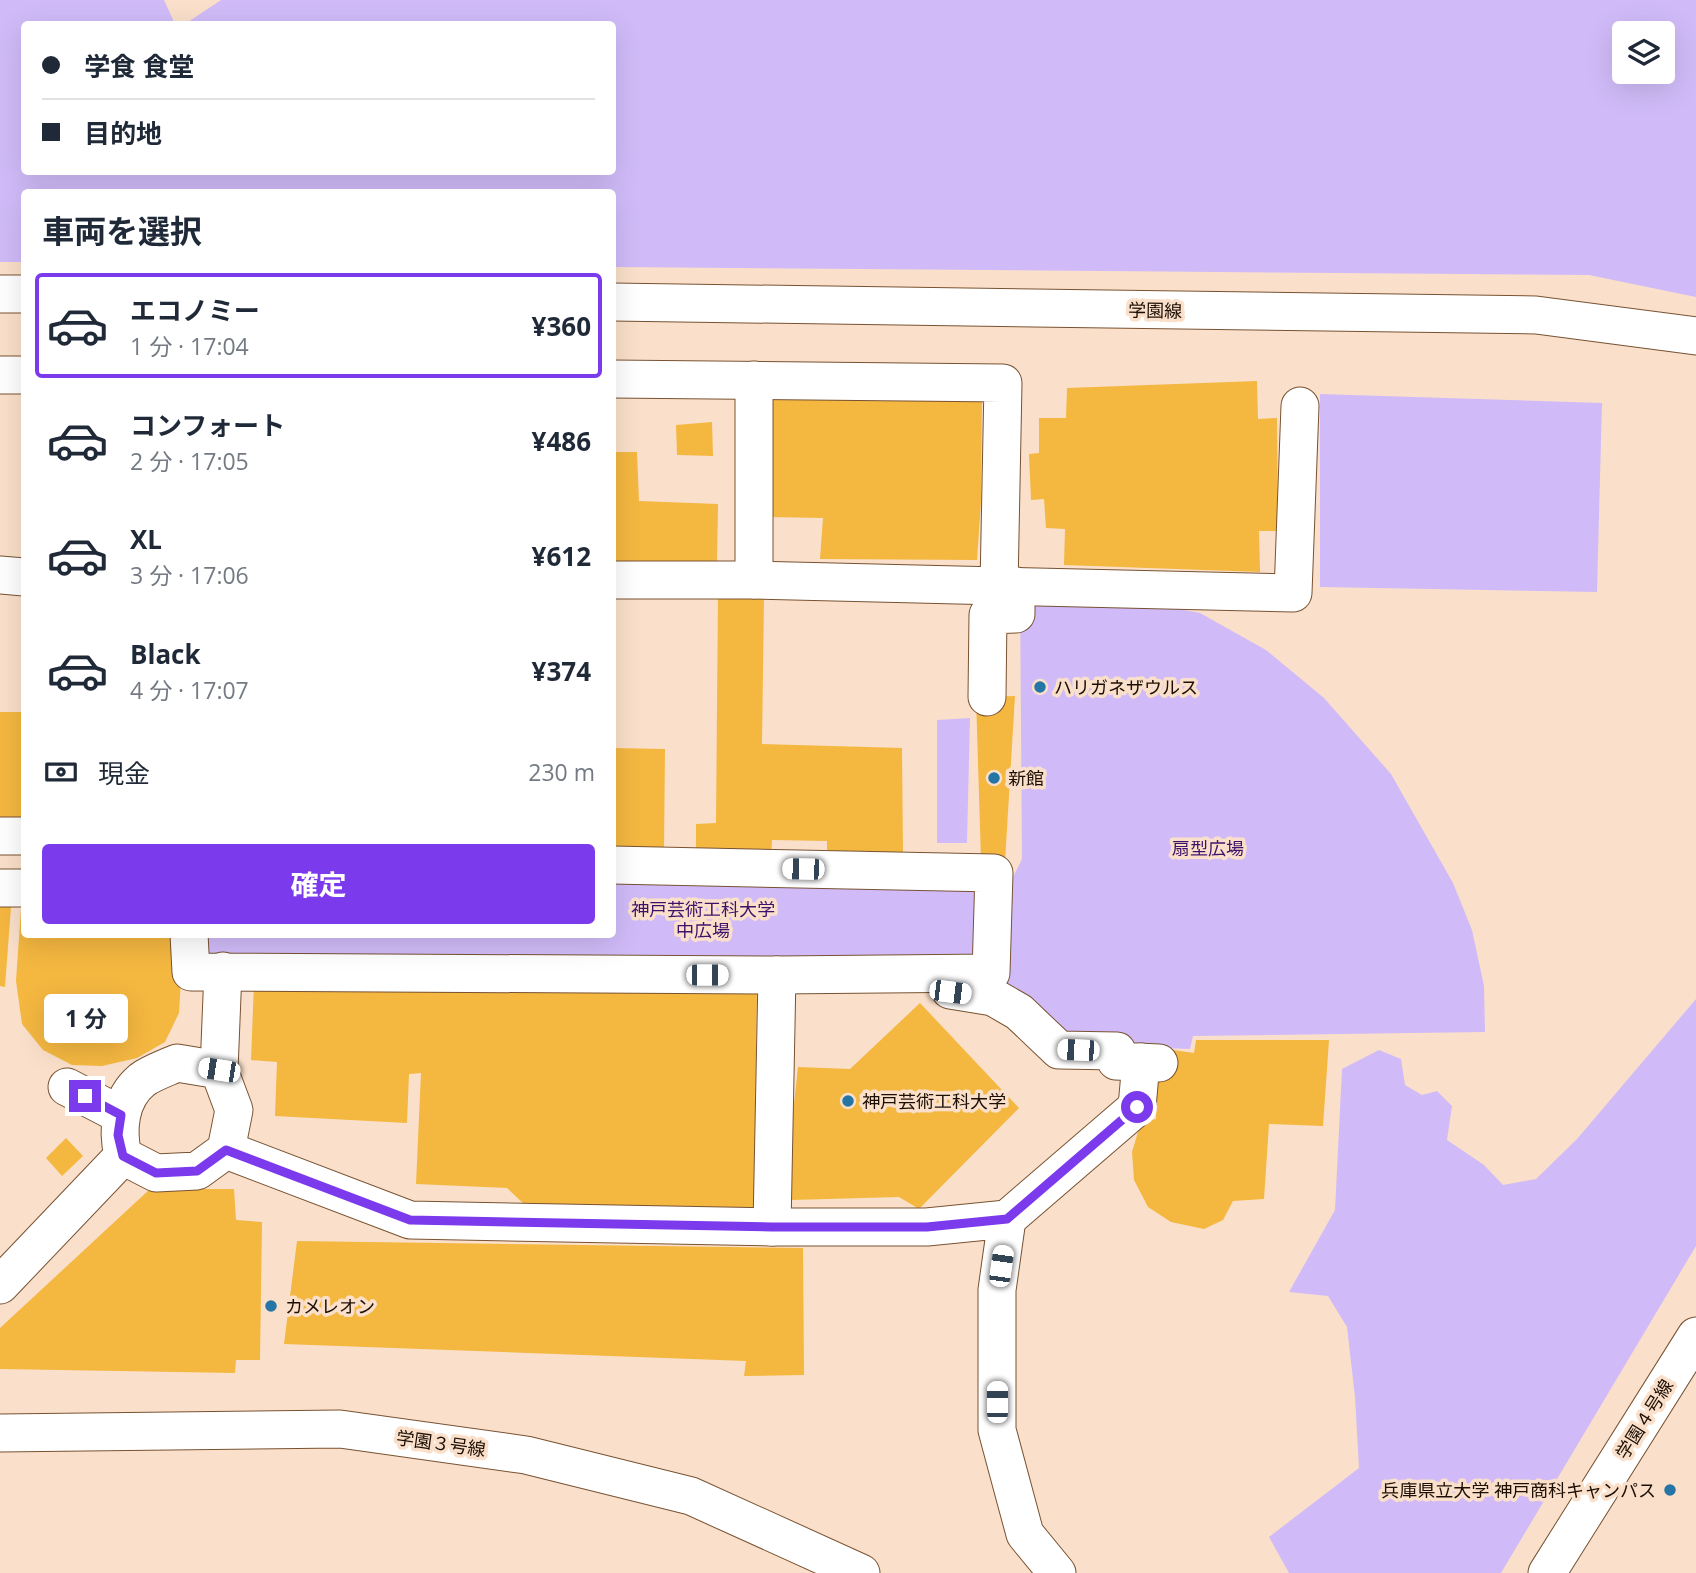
<!DOCTYPE html>
<html lang="ja">
<head>
<meta charset="utf-8">
<style>
	:root { --surface:#fff; --page:#f2f2f3; --text:#1f2937; --muted:#747a83; --line:#e0e1e3; --accent:#7c3aed }
	body { margin:0; font-family:"Open Sans","Noto Sans JP",sans-serif; background:var(--page); color:var(--text); height:100vh; display:flex; flex-direction:column; font-size:26px; white-space:nowrap }
	* { box-sizing:border-box; margin:0 }
	p { font-size:23px; color:var(--muted) }
	.icon { flex:none; width:38px; height:38px; fill:none; stroke:currentColor; stroke-width:2; stroke-linecap:round; stroke-linejoin:round }
	.map { position:relative; flex:1; overflow:hidden }
	.side { position:absolute; left:21px; top:189px; width:595px; height:749px; display:flex; flex-direction:column; background:var(--surface); border-radius:7px; box-shadow:0 7px 28px #0002 }
	.side>* { flex:none }
	.hud { position:absolute; left:21px; top:21px; width:595px; height:154px; border-radius:7px; box-shadow:0 7px 28px #0002; display:grid; align-content:center; height:154px; padding:0 21px; background:var(--surface) }
	.controls { position:absolute; left:1612px; top:21px; display:grid; gap:14px }
	.controls a { display:grid; place-items:center; width:63px; height:63px; border-radius:7px; background:var(--surface); box-shadow:0 7px 28px #0002; font-size:35px }
	.end { position:absolute; width:32px; height:32px; margin:-16px; border:9px solid #7c3aed; background:#fff; box-shadow:0 0 0 4px #fff }
	.from { border-radius:50% }
	.bubble { position:absolute; height:49px; border-radius:7px; background:var(--surface); box-shadow:0 7px 28px #0002; font-size:23px; font-weight:700; line-height:49px; text-align:center }
	.car { position:absolute; width:21px; height:42px; margin:-21px -10px; border-radius:9px; box-shadow:0 0 5px 2px #0007; background:linear-gradient(#fff 24%,#345 0 40%,#fff 0 76%,#345 0 86%,#fff 0) }
	.hud b { display:flex; align-items:center; gap:24px; height:66px; font-size:26px }
	.hud b+b { border-top:2px solid var(--line) }
	.hud i { width:18px; height:18px; background:var(--text) }
	ul { padding:0; list-style:none }
	li { display:flex; align-items:center; gap:21px; height:105px; margin:0 14px 10px; padding:0 7px; border:4px solid transparent; border-radius:7px }
	li div { flex:1 }
	li b { display:block; font-size:26px }
	li em { font-style:normal; font-weight:700 }
	li.selected { border-color:var(--accent) }
	li>.icon { width:63px; height:63px; stroke-width:1.5 }
	h2 { padding:0 21px; font-size:32px; line-height:84px }
	.pay { display:flex; align-items:center; gap:18px; height:77px; padding:0 21px; font-size:26px }
	.pay p { margin-inline-start:auto }
	.cta { display:flex; gap:14px; margin-top:auto; padding:14px 21px }
	.cta a { flex:1; height:80px; border-radius:7px; background:var(--accent); color:#fff; font-size:28px; font-weight:700; line-height:80px; text-align:center }
	.map>svg:first-child { display:block }
	.green { fill:#d0bbf8; fill-rule:evenodd }
	.building { fill:#f4b740 }
	.lines { fill:none; stroke-linecap:round; stroke-linejoin:round }
	.minor-casing { stroke:#785232; stroke-width:39 }
	.minor { stroke:#fff; stroke-width:37 }
	.route { stroke:#7c3aed; stroke-width:9 }
	.poi-dot { fill:#2575a7; stroke:#fae0ca; stroke-width:2.5 }
	.labels { text-anchor:middle; dominant-baseline:central; stroke-width:7; stroke-linejoin:round; paint-order:stroke }
	.street-label { font-size:18px; fill:#1c0e03; stroke:#fae0ca }
	.poi-label { font-size:18px; fill:#1c0e03; stroke:#fae0ca; text-anchor:start }
	.park-label { font-size:18px; fill:#3e116b; stroke:#fae0ca }
</style>
</head>
<body>
<div class="map">
<svg width="1696" height="1573" viewBox="0 0 1696 1573">
	<rect width="100%" height="100%" fill="#fae0ca"/>
	<g class="green">
		<path d="M0 0H164L175 24H24V172H612V24H185L221 0H1696V297L1589 275 613 267 612 192H24V262H0ZM1662 33V72H1624V33Z"/>
		<path d="M1320 394 1602 403 1597 592 1320 587Z"/>
		<path d="M1020 593 1142 602 1200 613 1266 650 1324 698 1391 774 1453 883 1472 930 1484 986 1485 1032 1193 1036 1190 1049 1060 1044 1001 987 1011 881 1022 859Z"/>
		<path d="M970 718 967 843H937V720Z"/>
		<path d="M613 865 994 873 991 973 191 972 190 935 612 934Z"/>
		<path d="M1696 999V1246L1501 1573H1289L1269 1537 1359 1468 1355 1397 1347 1327 1328 1296 1289 1292 1335 1210 1342 1069 1379 1050 1401 1059 1405 1085 1422 1095 1437 1091 1452 1106 1447 1140 1484 1165 1503 1185 1536 1179 1577 1139Z"/>
	</g>
	<g class="building">
		<path d="M1257 381 1258 419 1277 418 1278 531H1259L1260 572 1064 565 1065 529 1046 528 1044 499 1031 500 1029 454 1039 453V418H1066L1067 388Z"/>
		<path d="M982 396 981 501 977 560 820 559 823 518 768 517 764 399Z"/>
		<path d="M712 422 713 456 677 455 676 425Z"/>
		<path d="M612 452H637L639 501 718 504 717 562 612 561Z"/>
		<path d="M718 594 764 596 762 744 902 748 903 854H827V841L772 840 771 857 696 851V824L716 823Z"/>
		<path d="M1015 696 1005 862 981 860 976 697Z"/>
		<rect x="0" y="712" width="24" height="106"/>
		<path d="M612 748 665 749 664 851 612 850Z"/>
		<path d="M0 907H11L5 987 0 986Z"/>
		<path d="M21 908H24V934H178L181 979 179 1013 165 1042 137 1058 102 1066 72 1065 43 1050 22 1024 16 981Z"/>
		<path d="M254 983 757 989 754 1211 525 1205 507 1188 416 1184 421 1073 409 1074 407 1123 275 1116 277 1062 251 1060Z"/>
		<path d="M920 1003 1019 1108 919 1209 899 1197 792 1200 791 1132 798 1067 850 1069Z"/>
		<path d="M1196 1040H1329L1323 1126 1269 1124 1264 1199 1233 1201 1223 1220 1204 1229 1171 1222 1148 1207 1134 1180 1132 1152 1141 1122 1156 1119 1159 1048 1194 1053Z"/>
		<path d="M66 1138 83 1156 62 1176 46 1158Z"/>
		<path d="M150 1189H234L236 1220 262 1222 260 1360H236L235 1373 0 1369V1328Z"/>
		<path d="M297 1241 803 1248 804 1375 744 1376 746 1361 284 1344Z"/>
	</g>
	<g class="lines">
		<defs>
			<g id="minor">
				<path d="M0 294H24"/>
				<path d="M612 302 1536 315 1696 336"/>
				<path d="M0 375H24"/>
				<path d="M612 379 1003 383 999 586 754 580H612"/>
				<path d="M0 575 24 577"/>
				<path d="M754 580V380"/>
				<path d="M999 586 1293 593 1300 406"/>
				<path d="M987 697 988 615 1016 614V586"/>
				<path d="M0 836H24"/>
				<path d="M0 888H24"/>
				<path d="M189 934 191 972 777 975 991 973 994 873 612 865"/>
				<path d="M950 990 993 997 1019 1012 1059 1050 1117 1051 1116 1061 1159 1063"/>
				<path d="M177 1063 219 1070 234 1110 226 1150 197 1171 156 1173 123 1156C117 1130 119 1099 142 1080 151 1073 166 1068 177 1063Z"/>
				<path d="M219 1070 223 971"/>
				<path d="M67 1087 121 1115"/>
				<path d="M226 1150 410 1220 772 1227H927L1007 1219 997 1290V1430L1025 1534 1057 1573"/>
				<path d="M1007 1219 1137 1107 1141 1062"/>
				<path d="M772 1227 777 975"/>
				<path d="M0 1285 123 1156"/>
				<path d="M0 1433 340 1429 526 1455 691 1496 861 1573"/>
				<path d="M1547 1573 1696 1336"/>
			</g>
		</defs>
		<use href="#minor" class="minor-casing"/>
		<use href="#minor" class="minor"/>
	</g>
	<g class="lines">
		<path class="route" d="M85 1096 121 1115 118 1135 123 1156 156 1173 197 1171 226 1150 410 1220 772 1227H927L1007 1219 1137 1107"/>
	</g>
	<g class="poi-dot">
		<circle cx="1040" cy="687" r="7"/>
		<circle cx="994" cy="778" r="7"/>
		<circle cx="848" cy="1101" r="7"/>
		<circle cx="271" cy="1306" r="7"/>
		<circle cx="1670" cy="1490" r="7"/>
	</g>
	<g class="labels">
		<g class="street-label">
			<text transform="translate(1155 310) rotate(1)">学園線</text>
			<text transform="translate(1644 1419) rotate(-58)">学園４号線</text>
			<text transform="translate(441 1443) rotate(8)">学園３号線</text>
		</g>
		<g class="poi-label">
			<text x="1054" y="687">ハリガネザウルス</text>
			<text x="1008" y="778">新館</text>
			<text x="862" y="1101">神戸芸術工科大学</text>
			<text x="285" y="1306">カメレオン</text>
			<text x="1656" y="1490" text-anchor="end">兵庫県立大学 神戸商科キャンパス</text>
		</g>
		<g class="park-label">
			<text x="1208" y="848">扇型広場</text>
			<text x="703" y="909">神戸芸術工科大学<tspan x="703" dy="21">中広場</tspan></text>
		</g>
	</g>
</svg>
<div class="controls">
<a><svg class="icon" aria-label="layers" viewBox="0 0 24 24"><path d="M12 4l9 5-9 5-9-5zM3 14l9 5 9-5"/></svg></a>
</div>
<i class="end from" style="left:1137px;top:1107px"></i>
<i class="end" style="left:85px;top:1096px"></i>
<div class="bubble" style="left:44px;top:994px;width:84px">1 分</div>
<i class="car" style="left:803px;top:869px;rotate:271deg"></i>
<i class="car" style="left:707px;top:975px;rotate:90deg"></i>
<i class="car" style="left:950px;top:992px;rotate:97deg"></i>
<i class="car" style="left:1078px;top:1050px;rotate:272deg"></i>
<i class="car" style="left:219px;top:1070px;rotate:279deg"></i>
<i class="car" style="left:1001px;top:1266px;rotate:8deg"></i>
<i class="car" style="left:997px;top:1402px;rotate:0deg"></i>
<div class="hud">
<b><i class="from"></i>学食 食堂</b>
<b><i></i>目的地</b>
</div>
<section class="side">
<h2>車両を選択</h2>
<ul>
<li class="selected"><svg class="icon" aria-label="car" viewBox="0 0 24 24"><path d="M5 17H2v-5l4-1 3-4h7l3 4 3 1v5h-3M9 17h6M6 11h13"/><circle cx="7" cy="17" r="2"/><circle cx="17" cy="17" r="2"/></svg><div><b>エコノミー</b><p>1 分 · 17:04</p></div><em>¥360</em></li>
<li><svg class="icon" aria-label="car" viewBox="0 0 24 24"><path d="M5 17H2v-5l4-1 3-4h7l3 4 3 1v5h-3M9 17h6M6 11h13"/><circle cx="7" cy="17" r="2"/><circle cx="17" cy="17" r="2"/></svg><div><b>コンフォート</b><p>2 分 · 17:05</p></div><em>¥486</em></li>
<li><svg class="icon" aria-label="car" viewBox="0 0 24 24"><path d="M5 17H2v-5l4-1 3-4h7l3 4 3 1v5h-3M9 17h6M6 11h13"/><circle cx="7" cy="17" r="2"/><circle cx="17" cy="17" r="2"/></svg><div><b>XL</b><p>3 分 · 17:06</p></div><em>¥612</em></li>
<li><svg class="icon" aria-label="car" viewBox="0 0 24 24"><path d="M5 17H2v-5l4-1 3-4h7l3 4 3 1v5h-3M9 17h6M6 11h13"/><circle cx="7" cy="17" r="2"/><circle cx="17" cy="17" r="2"/></svg><div><b>Black</b><p>4 分 · 17:07</p></div><em>¥374</em></li>
</ul>
<div class="pay"><svg class="icon" aria-label="cash" viewBox="0 0 24 24"><path d="M3 7h18v10H3z"/><circle cx="12" cy="12" r="2"/></svg>現金<p>230 m</p></div>
<div class="cta"><a>確定</a></div>
</section>
</div>
</body>
</html>
